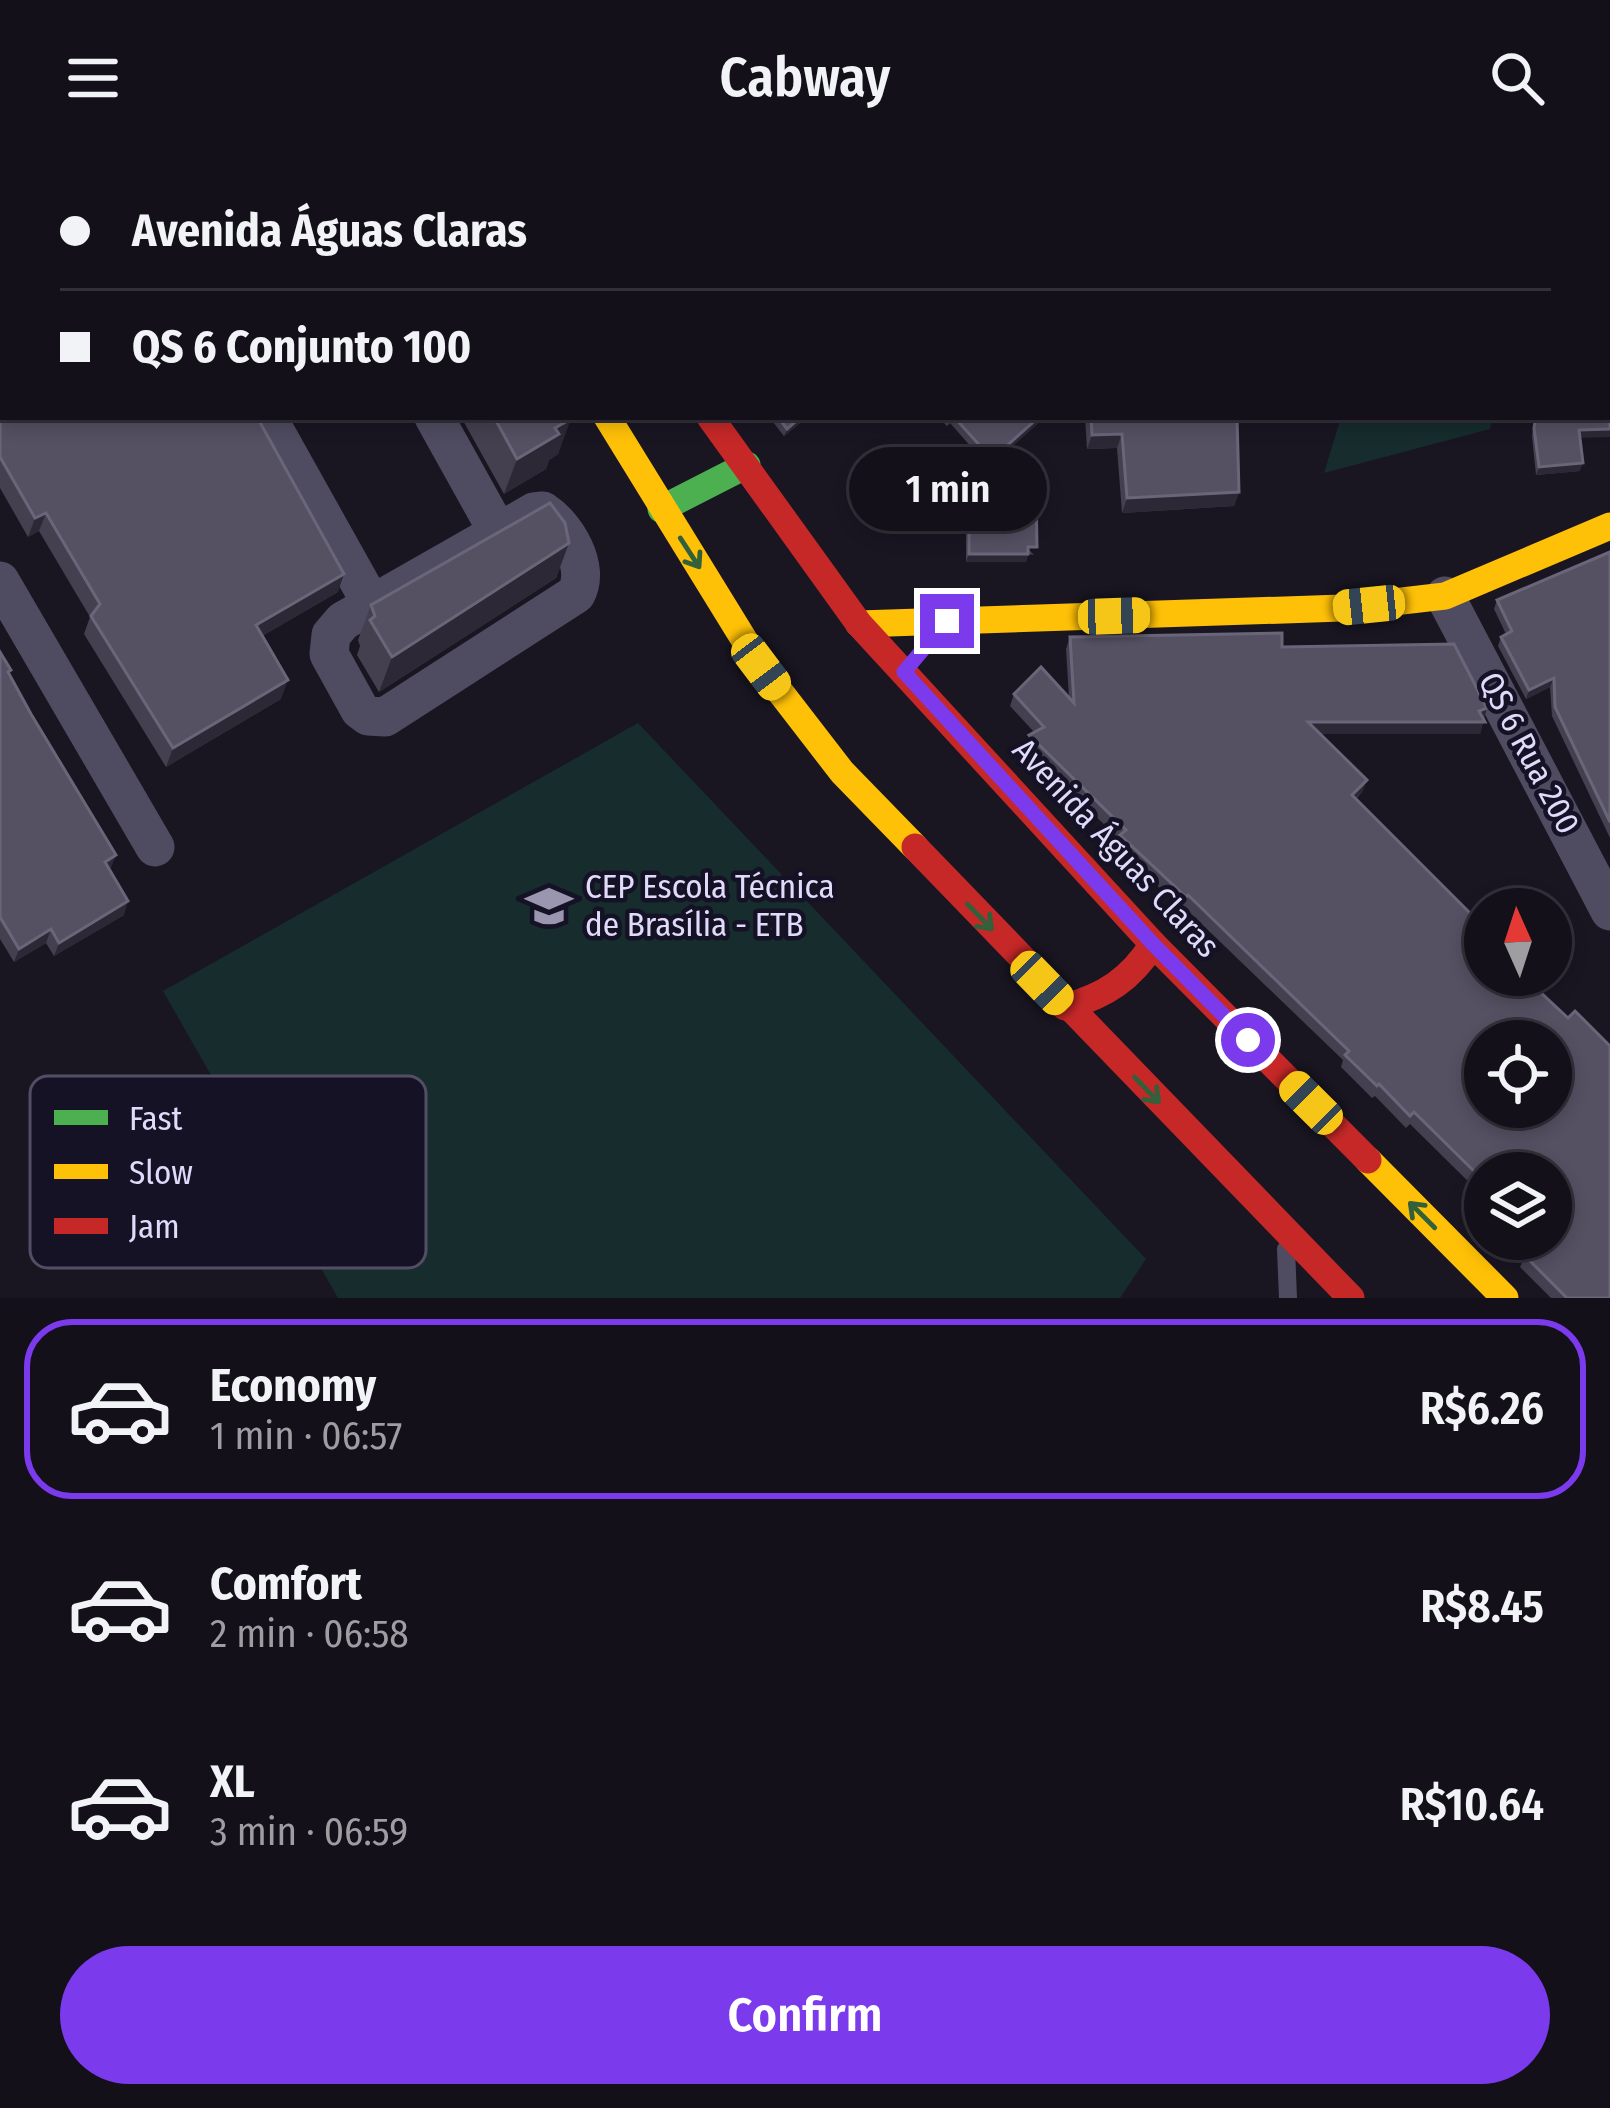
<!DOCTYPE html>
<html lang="en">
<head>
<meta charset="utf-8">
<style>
	:root { --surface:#13101a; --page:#1c1923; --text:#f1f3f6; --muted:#9d9da2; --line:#323039; --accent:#7c3aed }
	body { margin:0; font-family:"Fira Sans Condensed",sans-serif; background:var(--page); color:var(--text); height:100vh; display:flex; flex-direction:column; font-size:45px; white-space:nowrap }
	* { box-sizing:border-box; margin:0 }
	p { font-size:39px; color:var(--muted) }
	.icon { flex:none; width:66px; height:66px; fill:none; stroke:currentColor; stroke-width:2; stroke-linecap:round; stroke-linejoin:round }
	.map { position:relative; height:1142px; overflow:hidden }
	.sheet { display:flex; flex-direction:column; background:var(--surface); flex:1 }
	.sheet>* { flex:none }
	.banner { position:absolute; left:0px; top:0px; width:1611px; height:264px; box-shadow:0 6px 18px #0003,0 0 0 3px var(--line); display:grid; align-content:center; height:264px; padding:0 60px; background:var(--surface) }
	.needle { width:78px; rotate:357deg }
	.buttons { position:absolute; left:1464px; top:732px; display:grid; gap:24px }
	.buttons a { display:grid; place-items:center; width:108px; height:108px; border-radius:50%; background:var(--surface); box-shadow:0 6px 18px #0003,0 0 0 3px var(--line); font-size:60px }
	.end { position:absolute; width:54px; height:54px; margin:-27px; border:15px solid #7c3aed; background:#fff; box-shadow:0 0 0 6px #fff }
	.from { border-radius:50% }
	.bubble { position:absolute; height:84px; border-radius:42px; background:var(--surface); box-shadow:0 6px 18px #0003,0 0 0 3px var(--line); font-size:39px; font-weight:600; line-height:84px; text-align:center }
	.car { position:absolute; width:36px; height:72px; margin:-36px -18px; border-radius:15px; box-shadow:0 0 9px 3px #0007; background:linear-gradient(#f5c518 24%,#345 0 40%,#f5c518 0 76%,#345 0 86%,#f5c518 0) }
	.banner b { display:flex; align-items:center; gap:42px; height:114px; font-size:45px }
	.banner b+b { border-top:3px solid var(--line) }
	.banner i { width:30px; height:30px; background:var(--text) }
	ul { padding:21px 0 0; list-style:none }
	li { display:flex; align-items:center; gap:36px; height:180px; margin:0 24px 18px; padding:0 36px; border:6px solid transparent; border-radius:48px }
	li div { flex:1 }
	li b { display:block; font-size:45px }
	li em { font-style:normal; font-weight:600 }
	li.on { border-color:var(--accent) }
	li>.icon { width:108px; height:108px; stroke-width:1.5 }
	.action { display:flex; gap:24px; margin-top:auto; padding:24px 60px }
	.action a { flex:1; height:138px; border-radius:72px; background:var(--accent); color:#fff; font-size:48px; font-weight:600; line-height:138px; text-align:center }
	header { display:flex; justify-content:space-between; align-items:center; height:156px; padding:0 60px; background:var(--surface); font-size:54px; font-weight:600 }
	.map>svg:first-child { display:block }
	.green { fill:#162c2d }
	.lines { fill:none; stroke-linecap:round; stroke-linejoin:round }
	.lane { stroke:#4f4c61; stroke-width:18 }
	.street { stroke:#4f4c61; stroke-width:39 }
	.fast { stroke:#4caf50; stroke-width:27 }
	.slow { stroke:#ffc107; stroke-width:27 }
	.jam { stroke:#c62828; stroke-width:27 }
	.wall { fill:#444050 }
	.shaded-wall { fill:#2c2836 }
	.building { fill:#555062; stroke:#6a667a; stroke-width:3; fill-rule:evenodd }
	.oneway { stroke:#31603b }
	.route { stroke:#7c3aed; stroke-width:15 }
	.labels { text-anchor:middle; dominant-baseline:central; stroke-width:9; stroke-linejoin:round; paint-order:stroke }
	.street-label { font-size:33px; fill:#e0dbfb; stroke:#161226 }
	.poi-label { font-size:33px; fill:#e0dbfb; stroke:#161226; text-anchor:start }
	.key { fill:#161226; stroke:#534e66; stroke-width:3 }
	.key-label { font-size:33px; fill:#e0dbfb }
</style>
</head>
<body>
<header><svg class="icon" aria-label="menu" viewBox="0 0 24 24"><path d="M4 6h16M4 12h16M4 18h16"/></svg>Cabway<svg class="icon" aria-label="search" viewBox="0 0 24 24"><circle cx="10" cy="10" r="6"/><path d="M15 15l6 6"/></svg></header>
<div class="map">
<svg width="1610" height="1142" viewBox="0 0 1610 1142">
	<rect width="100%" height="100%" fill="#191622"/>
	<g class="green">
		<path d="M1341 261H1492L1490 273 1324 317Z"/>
		<path d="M638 567 1146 1103 1120 1142H338L163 835Z"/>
	</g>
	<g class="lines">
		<path class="lane" d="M1286 1093 1288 1142"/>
		<g class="street">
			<path d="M179 0 180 3"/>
			<path d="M287 0 289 3"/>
			<path d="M68 3 73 0"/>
			<path d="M212 3 219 0"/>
			<path d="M0 42 3 40"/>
			<path d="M267 261 371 447"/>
			<path d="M434 261 498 376"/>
			<path d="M543 355C566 370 591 411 576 438L385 561 368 560 360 554 329 498 331 479 343 465 534 356Z"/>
			<path d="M0 425 155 691"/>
			<path d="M1445 440 1610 755"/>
		</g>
		<g class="fast">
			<path d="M549 0 551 3"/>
			<path d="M661 353 747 309"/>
		</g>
		<g class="slow">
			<path d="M607 261 761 511 842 616 915 691"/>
			<path d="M859 468 1342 452 1445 440 1610 370"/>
			<path d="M1368 1004 1505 1142"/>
		</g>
		<g class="jam">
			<path d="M453 0 455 3"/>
			<path d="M710 261 859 468 1153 788 1368 1004"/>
			<path d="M915 691 1351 1142"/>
			<path d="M1065 851C1105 840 1131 823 1153 788"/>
		</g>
	</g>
	<g class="wall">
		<path d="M0 88 338 436 262 480 281 543 166 611 84 478 90 461 39 375 28 381 0 332Z"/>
		<path d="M461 261H570L558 298 549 304 546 313 504 338Z"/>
		<path d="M769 261H808L784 280Z"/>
		<path d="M938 261H1045L989 311 950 267 947 270Z"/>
		<path d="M1085 261H1237L1239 336 1234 350 1122 357 1117 292 1087 293Z"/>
		<path d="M1534 261H1608L1580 282V315L1536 319 1532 280Z"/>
		<path d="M969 333 1034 399 1028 398 1026 406H966V341Z"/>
		<path d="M569 387 556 422 379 536 357 499 360 490 358 484 371 449Z"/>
		<path d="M1610 396V682L1552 560 1550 531 1526 543 1498 490 1501 481 1506 478 1494 453 1497 444Z"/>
		<path d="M1070 481 1282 491 1487 552 1480 578H1320L1367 624 1362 636 1356 643 1610 1142H1551L1520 1111 1525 1100 1534 1090 1527 1083H1551L1485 1017V1042L1410 968 1406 972 1375 940 1372 942 1341 911 1343 904 1184 751 1182 753 1116 691 1119 683 1025 591 1029 579 1034 576 1010 550 1014 538 1069 541 1066 493Z"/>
		<path d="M0 496 11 514 9 518 31 558 116 699 109 713 124 759 54 800 46 787 14 806 0 783Z"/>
	</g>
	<g class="shaded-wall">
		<path d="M801 261H808L784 280 787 273Z"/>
		<path d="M1039 261H1045L989 311 992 303Z"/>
		<path d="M571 263 558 298 549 304 546 313 504 338 517 303 555 272Z"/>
		<path d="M1610 273V281L1576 282 1579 274Z"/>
		<path d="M1122 278 1117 292 1087 293 1092 279Z"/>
		<path d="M1583 307 1580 315 1536 319 1539 311Z"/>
		<path d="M1239 336 1234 350 1122 357 1127 342Z"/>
		<path d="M46 357 39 375 28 381 35 362Z"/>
		<path d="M569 387 556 422 379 536 392 501Z"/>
		<path d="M969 398H1028L1026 406H966Z"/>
		<path d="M344 418 338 436 249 488 256 469Z"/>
		<path d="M1554 522 1550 531 1526 543 1529 534Z"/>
		<path d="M288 524 281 543 166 611 173 592Z"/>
		<path d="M1487 552 1480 578H1304L1308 566 1479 555Z"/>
		<path d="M1367 624 1362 636 1347 650 1352 639Z"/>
		<path d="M116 699 111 712 100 719 105 706Z"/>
		<path d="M128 745 124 759 54 800 59 787Z"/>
		<path d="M51 773 46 787 14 806 19 793Z"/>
	</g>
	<g class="building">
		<path d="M326 0H416L418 3H328Z"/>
		<path d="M730 0H771L772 3H732Z"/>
		<path d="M911 0H1034L1026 3H902Z"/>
		<rect x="1257" y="0" width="93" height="3"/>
		<path d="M1579 0H1610V273L1579 274 1583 307 1539 311 1534 272 1536 261H1608V3H1579Z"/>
		<path d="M0 88 3 93V261H257L344 418 256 469 288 524 173 592 91 460 100 448 46 357 35 362 0 301Z"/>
		<path d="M494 261H570L571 263 555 272 559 278 517 303Z"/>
		<path d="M778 261H801L787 273Z"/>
		<path d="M954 261H1039L992 303Z"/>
		<path d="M1091 261H1237L1239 336 1127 342 1122 278 1092 279Z"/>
		<path d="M969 333H1036L1037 391H1028V398H969Z"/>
		<path d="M550 347 565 367 569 387 392 501 370 464 375 460 371 449Z"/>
		<path d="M1610 396V666L1555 551 1554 522 1529 534 1501 481 1512 475 1497 444Z"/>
		<path d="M1282 477V491L1454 488 1487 552 1479 555 1485 566H1308L1367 624 1352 639 1485 772V819H1522L1568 862 1575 855 1610 890V1142H1567L1525 1100 1541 1083H1551V1017H1485V1026L1414 956 1410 960 1379 928 1377 930 1345 899 1349 895 1188 739 1186 741 1120 679 1126 674 1029 579 1044 571 1014 538 1041 511 1074 547 1070 481ZM1485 885H1551V951H1485Z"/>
		<path d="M0 496 11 514 8 516 31 558 116 699 105 706 128 745 59 787 51 773 19 793 0 761Z"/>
	</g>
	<defs><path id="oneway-shaft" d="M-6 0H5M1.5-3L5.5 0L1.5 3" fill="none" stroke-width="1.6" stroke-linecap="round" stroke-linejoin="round" transform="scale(3)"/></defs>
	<g class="oneway">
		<use href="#oneway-shaft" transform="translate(690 397) rotate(57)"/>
		<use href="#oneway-shaft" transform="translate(980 761) rotate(46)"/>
		<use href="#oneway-shaft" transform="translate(1147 934) rotate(46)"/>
		<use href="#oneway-shaft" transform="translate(1422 1059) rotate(-135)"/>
	</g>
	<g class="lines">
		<path class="route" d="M947 465 904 516 1153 788 1248 884"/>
	</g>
	<defs>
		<symbol id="university-bare" viewBox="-9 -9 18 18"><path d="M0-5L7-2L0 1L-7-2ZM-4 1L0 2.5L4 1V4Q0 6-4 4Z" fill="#9a96af" stroke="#161226" stroke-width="2.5" paint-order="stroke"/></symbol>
	</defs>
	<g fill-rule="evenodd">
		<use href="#university-bare" x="516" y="717" width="66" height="66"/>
	</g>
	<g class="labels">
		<g class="street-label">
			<text transform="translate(1529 597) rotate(62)">QS 6 Rua 200</text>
			<text transform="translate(1116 692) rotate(47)">Avenida Águas Claras</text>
		</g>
		<g class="poi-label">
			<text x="585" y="731">CEP Escola Técnica<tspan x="585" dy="38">de Brasília - ETB</tspan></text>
		</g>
	</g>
	<rect x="30" y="920" width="396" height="192" rx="18" class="key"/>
	<rect x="54" y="954" width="54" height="15" fill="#4caf50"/>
	<rect x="54" y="1008" width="54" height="15" fill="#ffc107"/>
	<rect x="54" y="1062" width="54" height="16" fill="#c62828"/>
	<g class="key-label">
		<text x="129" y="974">Fast</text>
		<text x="129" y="1028">Slow</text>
		<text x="129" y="1082">Jam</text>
	</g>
</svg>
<div class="buttons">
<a><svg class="needle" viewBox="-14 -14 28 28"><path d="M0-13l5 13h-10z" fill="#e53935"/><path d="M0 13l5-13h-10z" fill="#9d9da2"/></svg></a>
<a><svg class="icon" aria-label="locate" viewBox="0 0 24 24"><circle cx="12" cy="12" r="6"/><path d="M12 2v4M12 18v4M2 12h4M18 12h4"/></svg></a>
<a><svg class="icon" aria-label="layers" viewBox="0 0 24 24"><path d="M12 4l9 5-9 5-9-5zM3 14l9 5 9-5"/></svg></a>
</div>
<i class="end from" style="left:1248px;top:884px"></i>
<i class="end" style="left:947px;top:465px"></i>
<div class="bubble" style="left:849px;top:291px;width:198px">1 min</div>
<i class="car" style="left:1369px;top:449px;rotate:264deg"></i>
<i class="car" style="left:1114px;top:460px;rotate:88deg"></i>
<i class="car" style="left:761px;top:511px;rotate:143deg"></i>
<i class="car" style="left:1042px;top:827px;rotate:136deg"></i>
<i class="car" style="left:1311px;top:947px;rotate:315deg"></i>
<div class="banner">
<b><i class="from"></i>Avenida Águas Claras</b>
<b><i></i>QS 6 Conjunto 100</b>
</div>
</div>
<section class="sheet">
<ul>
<li class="on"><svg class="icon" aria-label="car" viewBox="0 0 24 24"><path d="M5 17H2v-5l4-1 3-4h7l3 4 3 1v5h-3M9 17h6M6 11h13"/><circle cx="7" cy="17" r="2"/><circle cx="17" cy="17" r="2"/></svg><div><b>Economy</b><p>1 min · 06:57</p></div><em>R$6.26</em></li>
<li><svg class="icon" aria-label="car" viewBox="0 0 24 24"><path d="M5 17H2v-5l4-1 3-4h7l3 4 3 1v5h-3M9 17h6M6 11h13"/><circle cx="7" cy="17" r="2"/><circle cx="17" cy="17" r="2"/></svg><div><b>Comfort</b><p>2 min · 06:58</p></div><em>R$8.45</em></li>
<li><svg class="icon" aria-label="car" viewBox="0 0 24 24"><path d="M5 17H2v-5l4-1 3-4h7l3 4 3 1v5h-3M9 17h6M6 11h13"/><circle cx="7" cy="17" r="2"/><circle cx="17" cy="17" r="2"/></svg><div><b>XL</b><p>3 min · 06:59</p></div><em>R$10.64</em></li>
</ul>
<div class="action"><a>Confirm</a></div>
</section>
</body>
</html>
